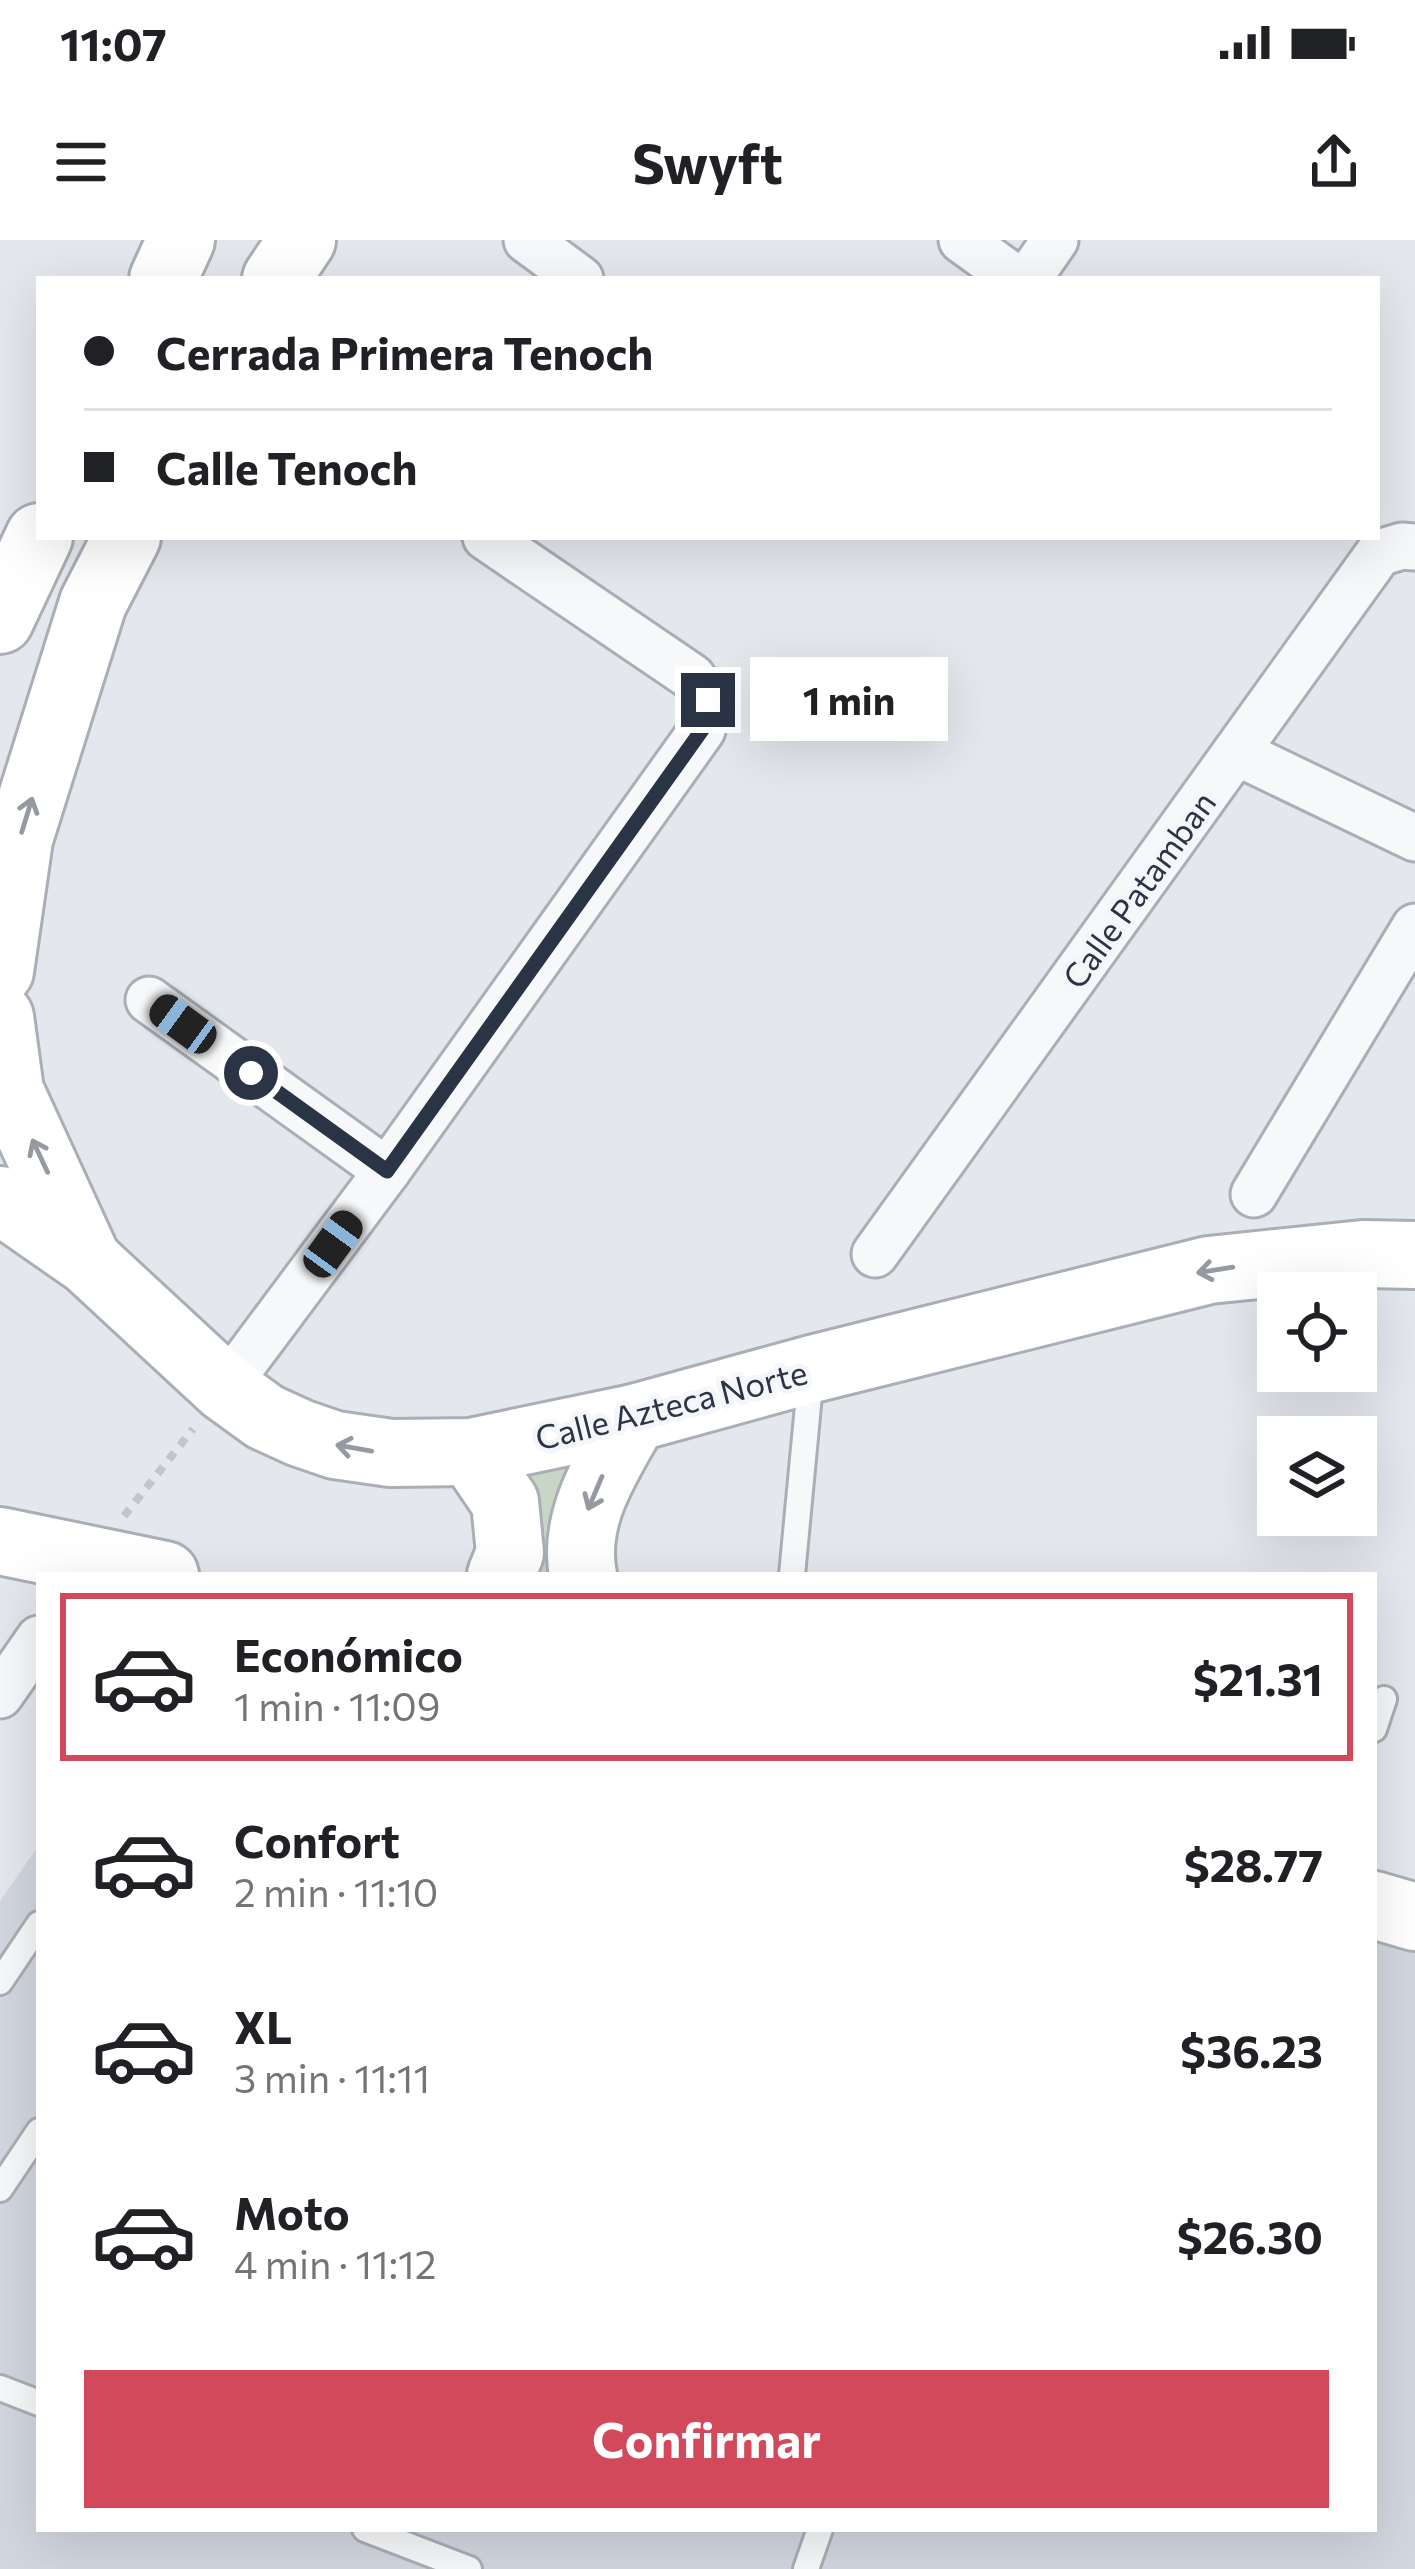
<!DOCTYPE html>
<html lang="es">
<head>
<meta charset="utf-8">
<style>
	:root { --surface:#fff; --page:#f2f2f2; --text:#202124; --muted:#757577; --line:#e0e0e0; --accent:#d1495b }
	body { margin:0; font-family:Commissioner,sans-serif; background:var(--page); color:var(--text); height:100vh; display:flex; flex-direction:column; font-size:45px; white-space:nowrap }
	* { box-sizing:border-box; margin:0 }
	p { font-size:39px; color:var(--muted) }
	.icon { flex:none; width:66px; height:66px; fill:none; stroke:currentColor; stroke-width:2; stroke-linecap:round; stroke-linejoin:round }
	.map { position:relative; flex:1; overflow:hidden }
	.sheet { position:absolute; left:36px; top:1332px; width:1341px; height:960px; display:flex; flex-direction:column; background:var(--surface); border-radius:0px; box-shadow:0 12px 48px #0002 }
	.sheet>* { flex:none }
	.banner { position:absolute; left:36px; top:36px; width:1344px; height:264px; border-radius:0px; box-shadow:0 12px 48px #0002; display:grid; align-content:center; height:264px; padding:0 48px; background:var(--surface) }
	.controls { position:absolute; left:1257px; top:1032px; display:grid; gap:24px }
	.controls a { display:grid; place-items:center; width:120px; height:120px; border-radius:0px; background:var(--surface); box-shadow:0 12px 48px #0002; font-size:60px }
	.end { position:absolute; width:54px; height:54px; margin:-27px; border:15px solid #2b3445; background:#fff; box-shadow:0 0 0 6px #fff }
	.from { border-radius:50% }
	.bubble { position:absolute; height:84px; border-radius:0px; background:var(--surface); box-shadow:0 12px 48px #0002; font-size:39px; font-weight:700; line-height:84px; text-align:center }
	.car { position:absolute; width:36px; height:72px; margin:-36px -18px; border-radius:15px; box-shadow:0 0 9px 3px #0007; background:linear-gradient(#222 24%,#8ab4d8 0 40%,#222 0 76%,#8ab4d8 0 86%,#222 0) }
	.banner b { display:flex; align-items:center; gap:42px; height:114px; font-size:45px }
	.banner b+b { border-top:3px solid var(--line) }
	.banner i { width:30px; height:30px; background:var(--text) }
	ul { padding:21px 0 0; list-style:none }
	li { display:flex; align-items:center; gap:36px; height:168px; margin:0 24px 18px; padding:0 24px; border:6px solid transparent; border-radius:0px }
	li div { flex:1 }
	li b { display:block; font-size:45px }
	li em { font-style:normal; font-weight:700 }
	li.selected { border-color:var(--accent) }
	li>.icon { width:108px; height:108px; stroke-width:1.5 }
	.button { display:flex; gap:24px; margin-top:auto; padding:24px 48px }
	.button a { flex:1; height:138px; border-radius:0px; background:var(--accent); color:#fff; font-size:48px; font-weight:700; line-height:138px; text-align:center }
	.status { display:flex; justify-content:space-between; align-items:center; height:84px; padding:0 60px; background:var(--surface); direction:ltr }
	.status svg { height:33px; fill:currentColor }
	header { display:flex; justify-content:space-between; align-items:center; height:156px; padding:0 48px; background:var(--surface); font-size:54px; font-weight:700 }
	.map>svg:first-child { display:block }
	.built { fill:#d2d6de }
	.green { fill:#c9d6c5 }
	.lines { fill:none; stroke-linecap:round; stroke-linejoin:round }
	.lane-casing { stroke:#a9aeb7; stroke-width:30 }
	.street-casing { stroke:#a9aeb7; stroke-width:51 }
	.secondary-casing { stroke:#a9aeb7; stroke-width:72 }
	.path { stroke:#c2c5cb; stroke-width:8; stroke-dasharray:9 9; stroke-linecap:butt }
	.lane { stroke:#f7f8fa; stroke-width:24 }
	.street { stroke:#f7f8fa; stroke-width:45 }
	.secondary { stroke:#fff; stroke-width:66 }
	.oneway { stroke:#959aa2 }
	.route { stroke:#2b3445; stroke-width:15 }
	.labels { text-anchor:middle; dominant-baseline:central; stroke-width:10; stroke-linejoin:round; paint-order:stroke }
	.street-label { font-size:33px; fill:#2b3445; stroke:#f4f6f9 }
</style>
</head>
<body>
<div class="status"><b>11:07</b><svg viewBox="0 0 49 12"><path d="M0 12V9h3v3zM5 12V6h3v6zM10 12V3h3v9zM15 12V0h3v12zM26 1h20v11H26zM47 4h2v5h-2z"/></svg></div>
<header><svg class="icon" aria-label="menu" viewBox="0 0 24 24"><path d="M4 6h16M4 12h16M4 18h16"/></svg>Swyft<svg class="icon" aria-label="share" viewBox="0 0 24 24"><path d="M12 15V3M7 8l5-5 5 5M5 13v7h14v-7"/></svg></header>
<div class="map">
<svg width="1415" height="2329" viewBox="0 0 1415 2329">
	<rect width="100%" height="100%" fill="#e4e7ec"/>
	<path class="built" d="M39 1605V2289H1374V1685L1415 1697V2329H0V1661Z"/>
	<path class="green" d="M582 1208 562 1335H522L508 1222Z"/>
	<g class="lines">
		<defs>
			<g id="lane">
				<path d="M792 1335 811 1134"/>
				<path d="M1374 1489 1384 1459"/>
				<path d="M0 1742 39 1684"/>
				<path d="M0 1949 39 1891"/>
				<path d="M0 2148 39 2163"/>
				<path d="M365 2289 469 2329"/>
				<path d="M806 2329 820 2289"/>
			</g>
			<g id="street">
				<path d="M527 0 580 39"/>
				<path d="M962 0 1016 39"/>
				<path d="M1028 39 1055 0"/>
				<path d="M1236 512 1415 598"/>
				<path d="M149 760 387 931"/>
				<path d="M1254 954 1415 687"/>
				<path d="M875 1014 1379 313 1402 306 1415 307"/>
				<path d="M225 1148 387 931 702 490 708 460 692 437 486 297"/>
				<path d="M0 1455 39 1399"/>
			</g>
			<g id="secondary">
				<path d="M163 39 181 0"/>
				<path d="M276 39 302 0"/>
				<path d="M0 380 39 297"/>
				<path d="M0 731 19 599 93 363 127 297"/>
				<path d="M0 777 10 851 87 1019"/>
				<path d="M0 960 89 1022 225 1148 265 1177 300 1193 335 1205 391 1213 471 1212 634 1178 812 1129 1209 1030 1363 1014 1415 1015"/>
				<path d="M471 1212 505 1262 510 1313 501 1335"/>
				<path d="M0 1301 165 1335"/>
				<path d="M583 1335C572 1277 607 1226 634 1178"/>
				<path d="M1374 1665 1415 1677"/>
			</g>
		</defs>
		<use href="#lane" class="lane-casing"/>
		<use href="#street" class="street-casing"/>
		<use href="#secondary" class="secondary-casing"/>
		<path class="path" d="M124 1276 193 1189"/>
		<use href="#lane" class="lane"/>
		<use href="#street" class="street"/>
		<use href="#secondary" class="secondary"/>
	</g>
	<defs><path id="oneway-shaft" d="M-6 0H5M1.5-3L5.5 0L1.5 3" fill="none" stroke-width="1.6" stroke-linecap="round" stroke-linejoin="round" transform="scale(3)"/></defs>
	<g class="oneway">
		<use href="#oneway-shaft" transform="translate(27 575) rotate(-73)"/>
		<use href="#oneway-shaft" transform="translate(40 916) rotate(-115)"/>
		<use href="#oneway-shaft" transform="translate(1215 1030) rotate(171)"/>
		<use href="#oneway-shaft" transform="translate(354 1208) rotate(-170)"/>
		<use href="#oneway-shaft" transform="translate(595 1253) rotate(113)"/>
	</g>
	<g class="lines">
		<path class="route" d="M251 833 387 931 702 490 708 460"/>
	</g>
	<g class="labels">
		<g class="street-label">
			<text transform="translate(1138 649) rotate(-54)">Calle Patamban</text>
			<text transform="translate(671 1164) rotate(-14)">Calle Azteca Norte</text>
		</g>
	</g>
</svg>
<div class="controls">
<a><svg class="icon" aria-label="locate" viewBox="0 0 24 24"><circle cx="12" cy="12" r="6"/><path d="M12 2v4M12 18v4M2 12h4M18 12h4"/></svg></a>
<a><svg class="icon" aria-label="layers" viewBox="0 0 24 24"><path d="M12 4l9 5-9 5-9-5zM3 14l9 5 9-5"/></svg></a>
</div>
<i class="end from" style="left:251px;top:833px"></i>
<i class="end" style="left:708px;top:460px"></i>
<div class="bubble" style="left:750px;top:417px;width:198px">1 min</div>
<i class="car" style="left:183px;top:784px;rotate:306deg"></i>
<i class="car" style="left:333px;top:1004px;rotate:36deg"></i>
<div class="banner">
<b><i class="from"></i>Cerrada Primera Tenoch</b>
<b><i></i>Calle Tenoch</b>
</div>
<section class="sheet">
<ul>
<li class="selected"><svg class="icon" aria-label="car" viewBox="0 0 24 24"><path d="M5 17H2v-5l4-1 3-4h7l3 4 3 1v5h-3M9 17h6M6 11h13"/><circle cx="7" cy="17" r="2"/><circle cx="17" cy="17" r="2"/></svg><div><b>Económico</b><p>1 min · 11:09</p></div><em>$21.31</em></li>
<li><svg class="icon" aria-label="car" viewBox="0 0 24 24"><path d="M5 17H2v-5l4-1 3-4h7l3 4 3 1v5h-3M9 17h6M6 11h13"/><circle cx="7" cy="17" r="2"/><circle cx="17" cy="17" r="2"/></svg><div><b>Confort</b><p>2 min · 11:10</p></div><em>$28.77</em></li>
<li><svg class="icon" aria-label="car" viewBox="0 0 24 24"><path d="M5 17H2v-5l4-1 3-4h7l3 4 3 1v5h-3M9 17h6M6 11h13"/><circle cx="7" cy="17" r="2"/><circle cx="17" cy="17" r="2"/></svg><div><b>XL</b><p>3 min · 11:11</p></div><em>$36.23</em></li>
<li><svg class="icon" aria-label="car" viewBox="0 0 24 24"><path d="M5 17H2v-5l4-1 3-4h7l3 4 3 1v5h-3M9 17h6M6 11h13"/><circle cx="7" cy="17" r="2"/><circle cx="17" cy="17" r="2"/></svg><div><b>Moto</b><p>4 min · 11:12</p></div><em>$26.30</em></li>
</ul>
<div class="button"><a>Confirmar</a></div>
</section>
</div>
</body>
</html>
